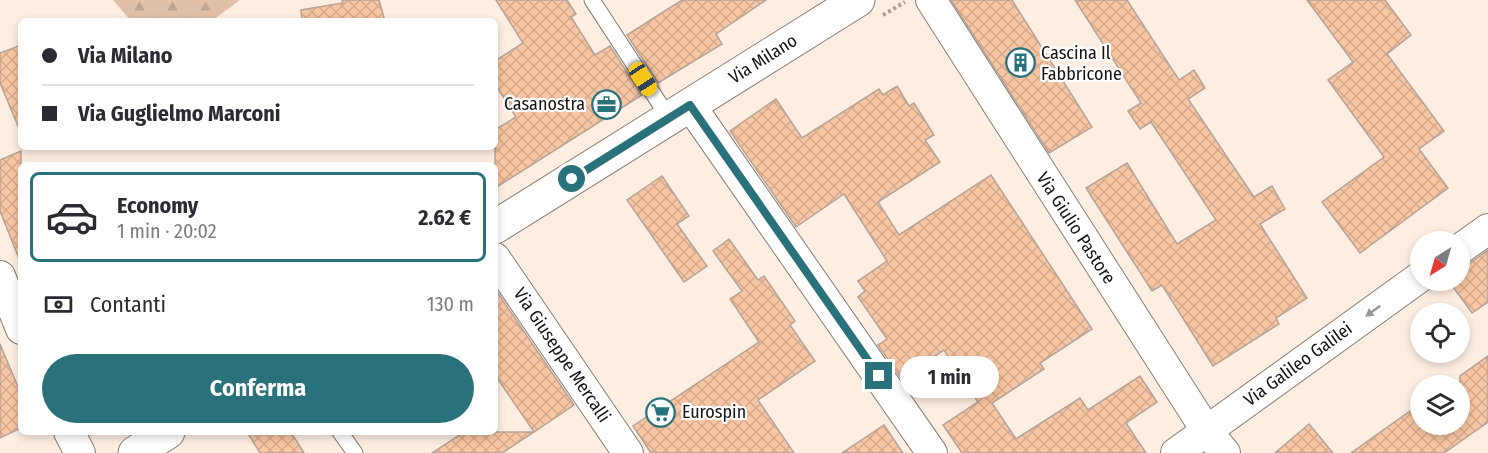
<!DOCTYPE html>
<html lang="it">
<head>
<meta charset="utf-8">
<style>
	:root { --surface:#fff; --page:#f2f2f3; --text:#2b2b33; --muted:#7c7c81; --line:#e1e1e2; --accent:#29727b }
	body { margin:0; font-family:"Fira Sans Condensed",sans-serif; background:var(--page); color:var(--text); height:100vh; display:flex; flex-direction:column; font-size:22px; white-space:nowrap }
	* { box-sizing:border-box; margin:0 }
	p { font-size:20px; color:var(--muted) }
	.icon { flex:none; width:33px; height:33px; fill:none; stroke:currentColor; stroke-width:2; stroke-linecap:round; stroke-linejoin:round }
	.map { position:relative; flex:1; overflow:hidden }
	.side { position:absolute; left:18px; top:162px; width:480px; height:273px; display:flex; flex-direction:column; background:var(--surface); border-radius:9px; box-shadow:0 3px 9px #0003 }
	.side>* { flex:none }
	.hud { position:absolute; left:18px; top:18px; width:480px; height:132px; border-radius:9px; box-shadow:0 3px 9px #0003; display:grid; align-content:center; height:132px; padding:0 24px; background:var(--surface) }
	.needle { width:39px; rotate:217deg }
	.tools { position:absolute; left:1410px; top:231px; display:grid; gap:12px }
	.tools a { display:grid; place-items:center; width:60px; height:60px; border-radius:50%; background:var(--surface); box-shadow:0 3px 9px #0003; font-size:30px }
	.end { position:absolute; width:27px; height:27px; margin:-14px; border:8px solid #29727b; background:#fff; box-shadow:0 0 0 3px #fff }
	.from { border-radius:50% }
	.bubble { position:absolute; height:42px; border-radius:21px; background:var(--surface); box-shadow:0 3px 9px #0003; font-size:20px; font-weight:700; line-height:42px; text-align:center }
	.car { position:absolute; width:18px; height:36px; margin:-18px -9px; border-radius:8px; box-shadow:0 0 4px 2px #0007; background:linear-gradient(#f5c518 24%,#345 0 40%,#f5c518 0 76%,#345 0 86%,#f5c518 0) }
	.hud b { display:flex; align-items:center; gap:21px; height:57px; font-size:22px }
	.hud b+b { border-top:2px solid var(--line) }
	.hud i { width:15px; height:15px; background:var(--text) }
	ul { padding:10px 0 0; list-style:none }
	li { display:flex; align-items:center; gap:18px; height:90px; margin:0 12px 9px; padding:0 12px; border:3px solid var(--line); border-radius:9px }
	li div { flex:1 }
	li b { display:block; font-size:22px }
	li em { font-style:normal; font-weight:700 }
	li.selected { border-color:var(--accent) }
	li>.icon { width:54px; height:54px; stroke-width:1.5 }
	.pay { display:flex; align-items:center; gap:15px; height:66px; padding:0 24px; font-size:22px }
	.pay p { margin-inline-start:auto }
	.cta { display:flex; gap:12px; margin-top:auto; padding:12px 24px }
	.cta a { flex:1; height:69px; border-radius:36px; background:var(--accent); color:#fff; font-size:24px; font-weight:700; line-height:69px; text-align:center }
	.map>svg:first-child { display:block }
	.forest { fill:url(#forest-firs) }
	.building { fill:url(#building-cross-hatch); stroke:#b3a399; stroke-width:1.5 }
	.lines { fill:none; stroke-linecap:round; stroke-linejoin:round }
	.service-casing { stroke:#8c7d73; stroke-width:17 }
	.minor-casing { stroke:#8c7d73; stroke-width:32 }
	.tertiary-casing { stroke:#8c7d73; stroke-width:35 }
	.path { stroke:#aa9d94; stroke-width:4; stroke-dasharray:3 3; stroke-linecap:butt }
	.service { stroke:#fff; stroke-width:15 }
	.minor { stroke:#fff; stroke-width:30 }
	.tertiary { stroke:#fff; stroke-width:33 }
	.oneway { fill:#989593 }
	.route { stroke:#29727b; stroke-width:8 }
	.labels { text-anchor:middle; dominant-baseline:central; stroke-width:4.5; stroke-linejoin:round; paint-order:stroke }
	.poi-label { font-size:18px; fill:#19130f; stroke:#fff; text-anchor:start }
	.street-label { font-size:18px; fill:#19130f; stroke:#fff }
</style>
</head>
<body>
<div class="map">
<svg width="1488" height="453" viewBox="0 0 1488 453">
	<defs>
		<pattern id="forest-firs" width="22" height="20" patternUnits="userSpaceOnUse" patternTransform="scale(1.5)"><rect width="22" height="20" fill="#e2c0a8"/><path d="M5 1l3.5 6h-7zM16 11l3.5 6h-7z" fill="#c1a48f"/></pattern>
		<pattern id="building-cross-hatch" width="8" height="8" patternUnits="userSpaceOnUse" patternTransform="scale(1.5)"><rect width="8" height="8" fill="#f9c6a3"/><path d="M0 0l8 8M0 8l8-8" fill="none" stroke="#d5a98b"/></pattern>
	</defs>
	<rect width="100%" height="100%" fill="#feeee2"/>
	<path class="forest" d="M113 0H240L217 17 215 21H131Z"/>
	<g class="building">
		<path d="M342 0H379L385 21H302L301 10 343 3Z"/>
		<path d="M496 0H567L576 14 571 17 595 55 610 46 642 95 495 188V130L516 117 495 84V61L523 43Z"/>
		<path d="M682 0H766L716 34 722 44 658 83 627 35Z"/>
		<path d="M951 0H1012L1092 127 1049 153Z"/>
		<path d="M1075 0H1127L1179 80 1194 70 1205 88 1188 99 1254 197 1272 186 1285 209 1260 224 1307 298 1276 318 1279 324 1213 366 1162 285 1152 291 1086 188 1127 163 1177 244 1216 220 1151 122 1140 129 1128 111 1141 103Z"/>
		<path d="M1307 0H1385L1411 35 1387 54 1444 131 1419 149 1448 188 1360 253 1322 202 1384 157 1328 80 1353 62Z"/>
		<path d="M21 45V133L0 83V53Z"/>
		<path d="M897 86 909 106 914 103 934 135 925 140 940 162 878 202 899 235 991 175 1092 329 1040 363 1044 369 992 403 1016 439 1080 398 1088 410 1140 376 1157 402 1126 423 1146 453H962L943 425 978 402 944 350 901 378 878 345 887 339 858 297 865 291 858 281 887 261 844 194 796 227 730 131 776 99 802 138 879 89 883 95Z"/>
		<path d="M21 151V261H20L0 211V160Z"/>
		<path d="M662 176 689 216 677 224 707 266 684 282 627 200Z"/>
		<path d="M729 239 758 280 764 276 795 321 790 325 815 361 758 400 794 453H651L633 426 759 342 730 299 742 291 713 251Z"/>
		<path d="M1488 250V302L1472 313 1448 280H1460V266L1470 263Z"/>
		<path d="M495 289 574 405 534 432 495 375Z"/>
		<path d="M0 344 21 394V428L0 438Z"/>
		<path d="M1488 356V422L1444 453H1351L1420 404V424H1460V376Z"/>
		<path d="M1309 424 1333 453H1275Z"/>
		<path d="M884 425 903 453H842Z"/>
		<path d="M247 432H291L304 453H260Z"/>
		<path d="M464 432H534L502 453H432Z"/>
	</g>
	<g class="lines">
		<defs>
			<g id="service">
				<path d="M592 0 669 118"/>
				<path d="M340 432 355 453"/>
			</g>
			<g id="minor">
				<path d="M931 0 1206 430 1225 453"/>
				<path d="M690 105 932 453"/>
				<path d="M1460 249 1488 229"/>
				<path d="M495 258 628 453"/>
				<path d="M0 276 21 329"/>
				<path d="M69 432 80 453"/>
				<path d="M1176 453 1420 277"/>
			</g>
			<g id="tertiary">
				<path d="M495 227 858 0"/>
				<path d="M135 453 168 432"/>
			</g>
		</defs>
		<use href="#service" class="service-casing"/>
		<use href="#minor" class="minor-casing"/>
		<use href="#tertiary" class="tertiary-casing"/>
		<path class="path" d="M883 15 905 2"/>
		<use href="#service" class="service"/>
		<use href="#minor" class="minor"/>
		<use href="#tertiary" class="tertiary"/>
	</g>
	<defs><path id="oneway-solid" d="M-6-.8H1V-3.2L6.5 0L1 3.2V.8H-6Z" transform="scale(1.5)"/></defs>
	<use class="oneway" href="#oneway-solid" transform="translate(1373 311) rotate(144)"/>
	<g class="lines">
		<path class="route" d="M572 179 690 105 879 376"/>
	</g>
	<defs>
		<symbol id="building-ring" viewBox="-11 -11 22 22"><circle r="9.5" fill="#fff" stroke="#29727b" stroke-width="1.5"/><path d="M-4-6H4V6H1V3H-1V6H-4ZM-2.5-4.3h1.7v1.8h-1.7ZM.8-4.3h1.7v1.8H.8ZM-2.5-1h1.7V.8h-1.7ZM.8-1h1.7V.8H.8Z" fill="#29727b"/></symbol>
		<symbol id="office-ring" viewBox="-11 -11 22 22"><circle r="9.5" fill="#fff" stroke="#29727b" stroke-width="1.5"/><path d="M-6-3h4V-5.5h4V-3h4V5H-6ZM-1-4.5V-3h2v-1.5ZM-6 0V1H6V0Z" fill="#29727b"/></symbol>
		<symbol id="supermarket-ring" viewBox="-11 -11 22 22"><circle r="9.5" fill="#fff" stroke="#29727b" stroke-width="1.5"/><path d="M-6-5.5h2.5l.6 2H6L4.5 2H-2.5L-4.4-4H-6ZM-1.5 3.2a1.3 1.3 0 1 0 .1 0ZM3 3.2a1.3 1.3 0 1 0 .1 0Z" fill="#29727b"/></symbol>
	</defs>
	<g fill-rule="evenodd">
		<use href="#building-ring" x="1004" y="46" width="33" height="33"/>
		<use href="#office-ring" x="590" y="88" width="33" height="33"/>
		<use href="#supermarket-ring" x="644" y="396" width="33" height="33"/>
	</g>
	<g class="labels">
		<g class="poi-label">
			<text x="1041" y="53">Cascina Il<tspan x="1041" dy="21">Fabbricone</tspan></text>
			<text x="585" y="104" text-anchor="end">Casanostra</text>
			<text x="682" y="412">Eurospin</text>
		</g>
		<g class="street-label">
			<text transform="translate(763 59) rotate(-32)">Via Milano</text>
			<text transform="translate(1076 228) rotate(57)">Via Giulio Pastore</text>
			<text transform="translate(562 355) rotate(56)">Via Giuseppe Mercalli</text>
			<text transform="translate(1298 364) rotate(-36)">Via Galileo Galilei</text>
		</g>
	</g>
</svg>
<div class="tools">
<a><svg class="needle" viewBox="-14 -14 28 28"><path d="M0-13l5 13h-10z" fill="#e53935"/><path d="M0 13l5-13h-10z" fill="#7c7c81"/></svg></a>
<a><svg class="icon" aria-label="locate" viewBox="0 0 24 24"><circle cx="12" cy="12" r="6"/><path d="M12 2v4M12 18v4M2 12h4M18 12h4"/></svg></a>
<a><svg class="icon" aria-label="layers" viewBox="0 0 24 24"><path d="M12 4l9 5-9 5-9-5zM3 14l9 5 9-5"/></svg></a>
</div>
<i class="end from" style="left:572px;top:179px"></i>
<i class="end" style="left:879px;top:376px"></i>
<div class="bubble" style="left:900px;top:356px;width:99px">1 min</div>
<i class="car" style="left:643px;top:79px;rotate:147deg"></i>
<div class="hud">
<b><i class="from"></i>Via Milano</b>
<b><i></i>Via Guglielmo Marconi</b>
</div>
<section class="side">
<ul>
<li class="selected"><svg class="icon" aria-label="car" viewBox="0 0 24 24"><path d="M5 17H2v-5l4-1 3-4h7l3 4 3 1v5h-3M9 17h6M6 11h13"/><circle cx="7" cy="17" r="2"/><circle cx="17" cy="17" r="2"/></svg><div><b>Economy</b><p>1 min · 20:02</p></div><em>2.62 €</em></li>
</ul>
<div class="pay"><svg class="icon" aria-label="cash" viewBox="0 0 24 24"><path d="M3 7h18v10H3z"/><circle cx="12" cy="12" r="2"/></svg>Contanti<p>130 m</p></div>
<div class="cta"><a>Conferma</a></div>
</section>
</div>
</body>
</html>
